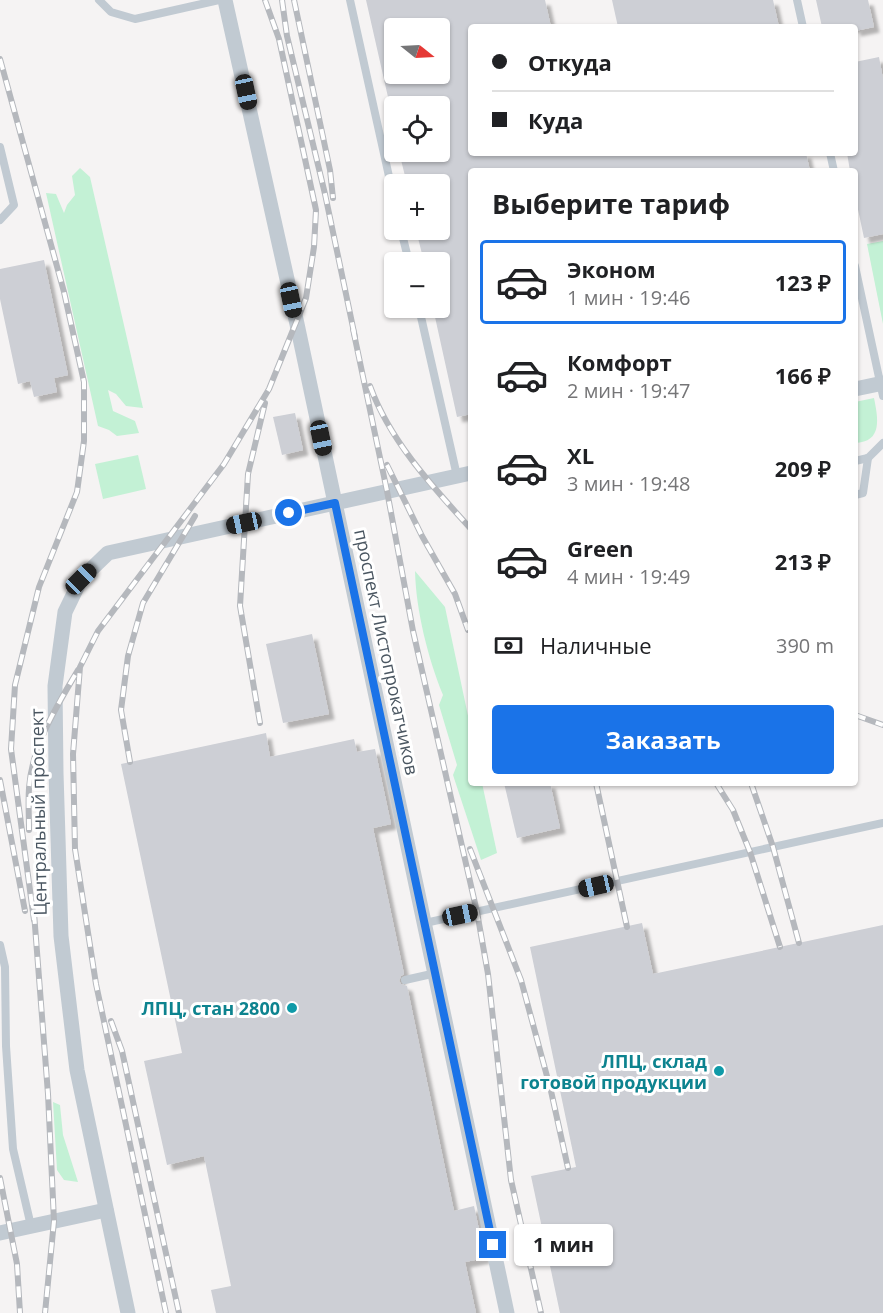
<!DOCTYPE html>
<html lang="ru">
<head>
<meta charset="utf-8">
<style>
	:root { --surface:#fff; --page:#f6f6f6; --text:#202124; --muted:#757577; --line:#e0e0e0; --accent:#1a73e8 }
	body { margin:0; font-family:"Open Sans",sans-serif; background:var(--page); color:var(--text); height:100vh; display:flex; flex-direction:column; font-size:22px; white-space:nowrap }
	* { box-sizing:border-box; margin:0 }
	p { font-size:20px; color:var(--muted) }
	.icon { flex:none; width:33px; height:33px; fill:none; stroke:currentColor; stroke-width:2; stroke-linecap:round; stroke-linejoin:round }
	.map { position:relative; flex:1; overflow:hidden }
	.side { position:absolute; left:468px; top:168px; width:390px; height:618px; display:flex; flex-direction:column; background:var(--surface); border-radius:6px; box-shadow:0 2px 4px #0004 }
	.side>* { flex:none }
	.banner { position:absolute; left:468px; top:24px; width:390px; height:132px; border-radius:6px; box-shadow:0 2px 4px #0004; display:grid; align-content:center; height:132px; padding:0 24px; background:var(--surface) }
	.needle { width:39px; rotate:108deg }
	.buttons { position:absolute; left:384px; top:18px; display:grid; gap:12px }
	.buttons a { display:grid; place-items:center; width:66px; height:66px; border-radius:6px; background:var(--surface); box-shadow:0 2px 4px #0004; font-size:30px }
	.end { position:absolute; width:27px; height:27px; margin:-14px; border:8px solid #1a73e8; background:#fff; box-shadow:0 0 0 3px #fff }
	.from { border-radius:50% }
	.bubble { position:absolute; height:42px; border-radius:6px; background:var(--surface); box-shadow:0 2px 4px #0004; font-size:20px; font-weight:700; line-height:42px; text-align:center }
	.car { position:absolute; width:18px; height:36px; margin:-18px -9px; border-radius:8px; box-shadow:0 0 4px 2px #0007; background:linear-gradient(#222 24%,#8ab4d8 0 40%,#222 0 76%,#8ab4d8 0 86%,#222 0) }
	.banner b { display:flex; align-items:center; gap:21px; height:57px; font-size:22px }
	.banner b+b { border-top:2px solid var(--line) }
	.banner i { width:15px; height:15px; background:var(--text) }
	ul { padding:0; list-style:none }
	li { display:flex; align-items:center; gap:18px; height:84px; margin:0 12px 9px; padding:0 12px; border:3px solid transparent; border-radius:6px }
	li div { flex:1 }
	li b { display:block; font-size:22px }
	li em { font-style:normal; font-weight:700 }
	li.current { border-color:var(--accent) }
	li>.icon { width:54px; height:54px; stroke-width:1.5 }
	h2 { padding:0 24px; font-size:27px; line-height:72px }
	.pay { display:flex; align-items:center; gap:15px; height:66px; padding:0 24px; font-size:22px }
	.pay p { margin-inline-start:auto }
	.cta { display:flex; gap:12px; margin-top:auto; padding:12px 24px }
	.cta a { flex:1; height:69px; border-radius:6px; background:var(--accent); color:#fff; font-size:24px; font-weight:700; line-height:69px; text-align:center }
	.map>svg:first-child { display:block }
	.green { fill:#c3f1d5 }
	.building { fill:#cdcfd5; fill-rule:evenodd; filter:url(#shadow) }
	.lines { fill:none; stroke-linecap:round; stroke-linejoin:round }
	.lane { stroke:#c1cad2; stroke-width:8 }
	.street { stroke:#c1cad2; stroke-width:15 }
	.rail-casing { stroke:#b5b8bd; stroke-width:6 }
	.rail { stroke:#fff; stroke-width:4; stroke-dasharray:11; stroke-linecap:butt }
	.route { stroke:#1a73e8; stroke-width:8 }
	.culture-dot { fill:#0f9aa8; stroke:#fff; stroke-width:2 }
	.labels { text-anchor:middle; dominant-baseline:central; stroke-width:6; stroke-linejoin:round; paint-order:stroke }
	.street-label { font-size:18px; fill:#4a5661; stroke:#fff }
	.culture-label { font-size:18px; font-weight:bold; fill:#0d838f; stroke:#fff; text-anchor:end }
</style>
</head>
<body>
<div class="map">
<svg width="883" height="1313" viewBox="0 0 883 1313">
	<defs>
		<filter id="shadow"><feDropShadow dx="5.5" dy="5.5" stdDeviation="1.5" flood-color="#0004"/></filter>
	</defs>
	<rect width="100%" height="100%" fill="#f5f3f3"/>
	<g class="green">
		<path d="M80 168 90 177 143 408 126 406 116 394 108 390 113 411 135 421 139 433 117 436 109 430 98 426 46 193 56 194 64 213 67 205 75 195 72 176Z"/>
		<path d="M883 241V324L867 244Z"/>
		<path d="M874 398C878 418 883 442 855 443V402Z"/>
		<path d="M138 455 146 489 103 499 95 464Z"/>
		<path d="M415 571 445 607 471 730V783H482L497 853 481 860 453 775 457 765 439 705 443 695C428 658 416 611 415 571Z"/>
		<path d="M53 1102 60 1105 63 1135 78 1182 64 1180 57 1170Z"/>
	</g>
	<g class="building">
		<path d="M366 0H545L551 27H471V153H806L810 171H471V414L457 417 433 308H440V262H424L416 230H440V184H407L399 152H440V106H390ZM394 28H440V74H394Z"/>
		<path d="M612 0H773L779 27H618Z"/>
		<path d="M816 0H868L874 27 855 31V27H822Z"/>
		<path d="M879 57 883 79V234L864 238 855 195V171H850L847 153H855V62Z"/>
		<path d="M44 260 68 375 54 378 57 392 34 397 30 381 18 384 0 299V269Z"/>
		<path d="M295 413 303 450 282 455 273 417Z"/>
		<path d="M312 634 329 714 283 723 266 644Z"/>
		<path d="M266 733 270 757 354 739 357 752 375 749 391 824 373 828 404 974 401 976 399 981 401 984 407 986 454 1211 474 1206 485 1258 465 1262 476 1313H216L211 1290 231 1286 204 1156 167 1165 144 1061 182 1053 121 764Z"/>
		<path d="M504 783H550L560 828 517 838Z"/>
		<path d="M642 923 653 974 883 925V1313H560L531 1176 576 1167 530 947Z"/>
	</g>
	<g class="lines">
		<g class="lane">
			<path d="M99 0 111 12 135 19 219 0"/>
			<path d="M350 0 394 199"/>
			<path d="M797 0 803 27"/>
			<path d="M0 147 14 205 0 220"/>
			<path d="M830 153 834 171"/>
			<path d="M401 230 409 262"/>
			<path d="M855 266 883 396"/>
			<path d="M419 308 457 476"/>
			<path d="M855 461 868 458 883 443"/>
			<path d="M855 495 863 493 868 458"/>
			<path d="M425 923 883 823"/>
			<path d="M0 945 5 967 6 1046 13 1149 31 1226"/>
			<path d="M405 980 436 973"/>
		</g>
		<g class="street">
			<path d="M225 0 297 324 507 1313"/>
			<path d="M855 389 883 383"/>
			<path d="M0 1233 106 1210"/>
			<path d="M128 1313 77 1070 61 936 56 773 55 686 65 612 81 579 108 553 471 473"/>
		</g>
		<defs>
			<g id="rail">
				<path d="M282 0 287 36 325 194 355 337"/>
				<path d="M294 0 330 170 333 198"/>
				<path d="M0 59 64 292 84 382V441L77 492 39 587 15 685 11 749 34 920"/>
				<path d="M353 329 387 491 413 631 477 912 488 974 511 1180 541 1313"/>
				<path d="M370 386C390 441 432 486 471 529"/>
				<path d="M387 465 422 536 455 594 468 630"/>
				<path d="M855 715 883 725"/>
				<path d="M260 723 240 606 248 474 265 403"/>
				<path d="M130 762 121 710 128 656 143 603 195 516"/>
				<path d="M0 780 25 911"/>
				<path d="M596 783 627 927"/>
				<path d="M716 783 733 810 750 852 780 947"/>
				<path d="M751 783 773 847 799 943"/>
				<path d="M29 830C29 816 28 802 29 788 32 745 57 706 78 670"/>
				<path d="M470 849 521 980 551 1091 568 1168"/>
				<path d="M34 913 48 1094 54 1221 45 1313"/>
				<path d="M111 1021 122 1051 179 1313"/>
				<path d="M0 1178 17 1264 20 1313"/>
				<path d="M166 1313 96 984 75 849 73 754 80 667 98 631 224 464 269 389 306 298 314 247 316 210 279 39 265 0"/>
			</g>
		</defs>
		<use href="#rail" class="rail-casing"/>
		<use href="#rail" class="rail"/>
	</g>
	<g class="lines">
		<path class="route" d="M289 513 335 503 493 1245"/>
	</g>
	<g class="culture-dot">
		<circle cx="292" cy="1008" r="6"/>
		<circle cx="719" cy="1071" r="6"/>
	</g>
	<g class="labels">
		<g class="street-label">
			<text transform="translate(387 652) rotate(78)">проспект Листопрокатчиков</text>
			<text transform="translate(38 812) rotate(-91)">Центральный проспект</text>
		</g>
		<g class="culture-label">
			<text x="280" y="1008">ЛПЦ, стан 2800</text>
			<text x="707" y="1061">ЛПЦ, склад<tspan x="707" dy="21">готовой продукции</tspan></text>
		</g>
	</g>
</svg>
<div class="buttons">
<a><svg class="needle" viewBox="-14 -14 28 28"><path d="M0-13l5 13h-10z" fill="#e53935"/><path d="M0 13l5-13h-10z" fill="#757577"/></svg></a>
<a><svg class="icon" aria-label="locate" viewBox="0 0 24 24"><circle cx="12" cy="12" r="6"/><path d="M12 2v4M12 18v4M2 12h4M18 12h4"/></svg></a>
<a>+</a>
<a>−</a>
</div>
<i class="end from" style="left:289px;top:513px"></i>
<i class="end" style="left:493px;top:1245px"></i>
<div class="bubble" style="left:514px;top:1224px;width:99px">1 мин</div>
<i class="car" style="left:246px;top:92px;rotate:168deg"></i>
<i class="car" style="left:291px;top:300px;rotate:168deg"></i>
<i class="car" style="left:321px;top:438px;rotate:168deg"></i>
<i class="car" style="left:244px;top:523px;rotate:258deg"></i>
<i class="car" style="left:81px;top:579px;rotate:45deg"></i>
<i class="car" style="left:596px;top:886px;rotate:257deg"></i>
<i class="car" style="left:460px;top:915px;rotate:78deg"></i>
<div class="banner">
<b><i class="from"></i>Откуда</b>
<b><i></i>Куда</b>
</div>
<section class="side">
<h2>Выберите тариф</h2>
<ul>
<li class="current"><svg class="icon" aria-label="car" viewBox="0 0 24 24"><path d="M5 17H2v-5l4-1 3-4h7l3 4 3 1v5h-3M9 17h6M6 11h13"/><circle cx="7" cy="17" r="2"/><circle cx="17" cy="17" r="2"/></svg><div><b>Эконом</b><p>1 мин · 19:46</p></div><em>123 ₽</em></li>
<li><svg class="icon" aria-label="car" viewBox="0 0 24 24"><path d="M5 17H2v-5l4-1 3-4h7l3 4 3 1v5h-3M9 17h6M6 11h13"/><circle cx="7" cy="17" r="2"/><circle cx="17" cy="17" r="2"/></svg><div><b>Комфорт</b><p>2 мин · 19:47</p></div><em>166 ₽</em></li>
<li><svg class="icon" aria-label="car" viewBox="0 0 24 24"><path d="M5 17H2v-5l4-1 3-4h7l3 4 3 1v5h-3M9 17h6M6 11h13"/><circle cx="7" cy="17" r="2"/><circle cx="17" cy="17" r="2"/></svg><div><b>XL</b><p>3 мин · 19:48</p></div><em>209 ₽</em></li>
<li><svg class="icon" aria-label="car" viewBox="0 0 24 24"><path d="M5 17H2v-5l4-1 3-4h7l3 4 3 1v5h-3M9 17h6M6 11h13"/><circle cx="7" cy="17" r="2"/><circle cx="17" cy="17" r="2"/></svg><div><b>Green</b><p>4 мин · 19:49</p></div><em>213 ₽</em></li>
</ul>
<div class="pay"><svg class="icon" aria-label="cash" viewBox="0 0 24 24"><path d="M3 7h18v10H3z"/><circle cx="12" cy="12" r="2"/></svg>Наличные<p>390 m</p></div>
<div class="cta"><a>Заказать</a></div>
</section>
</div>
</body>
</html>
